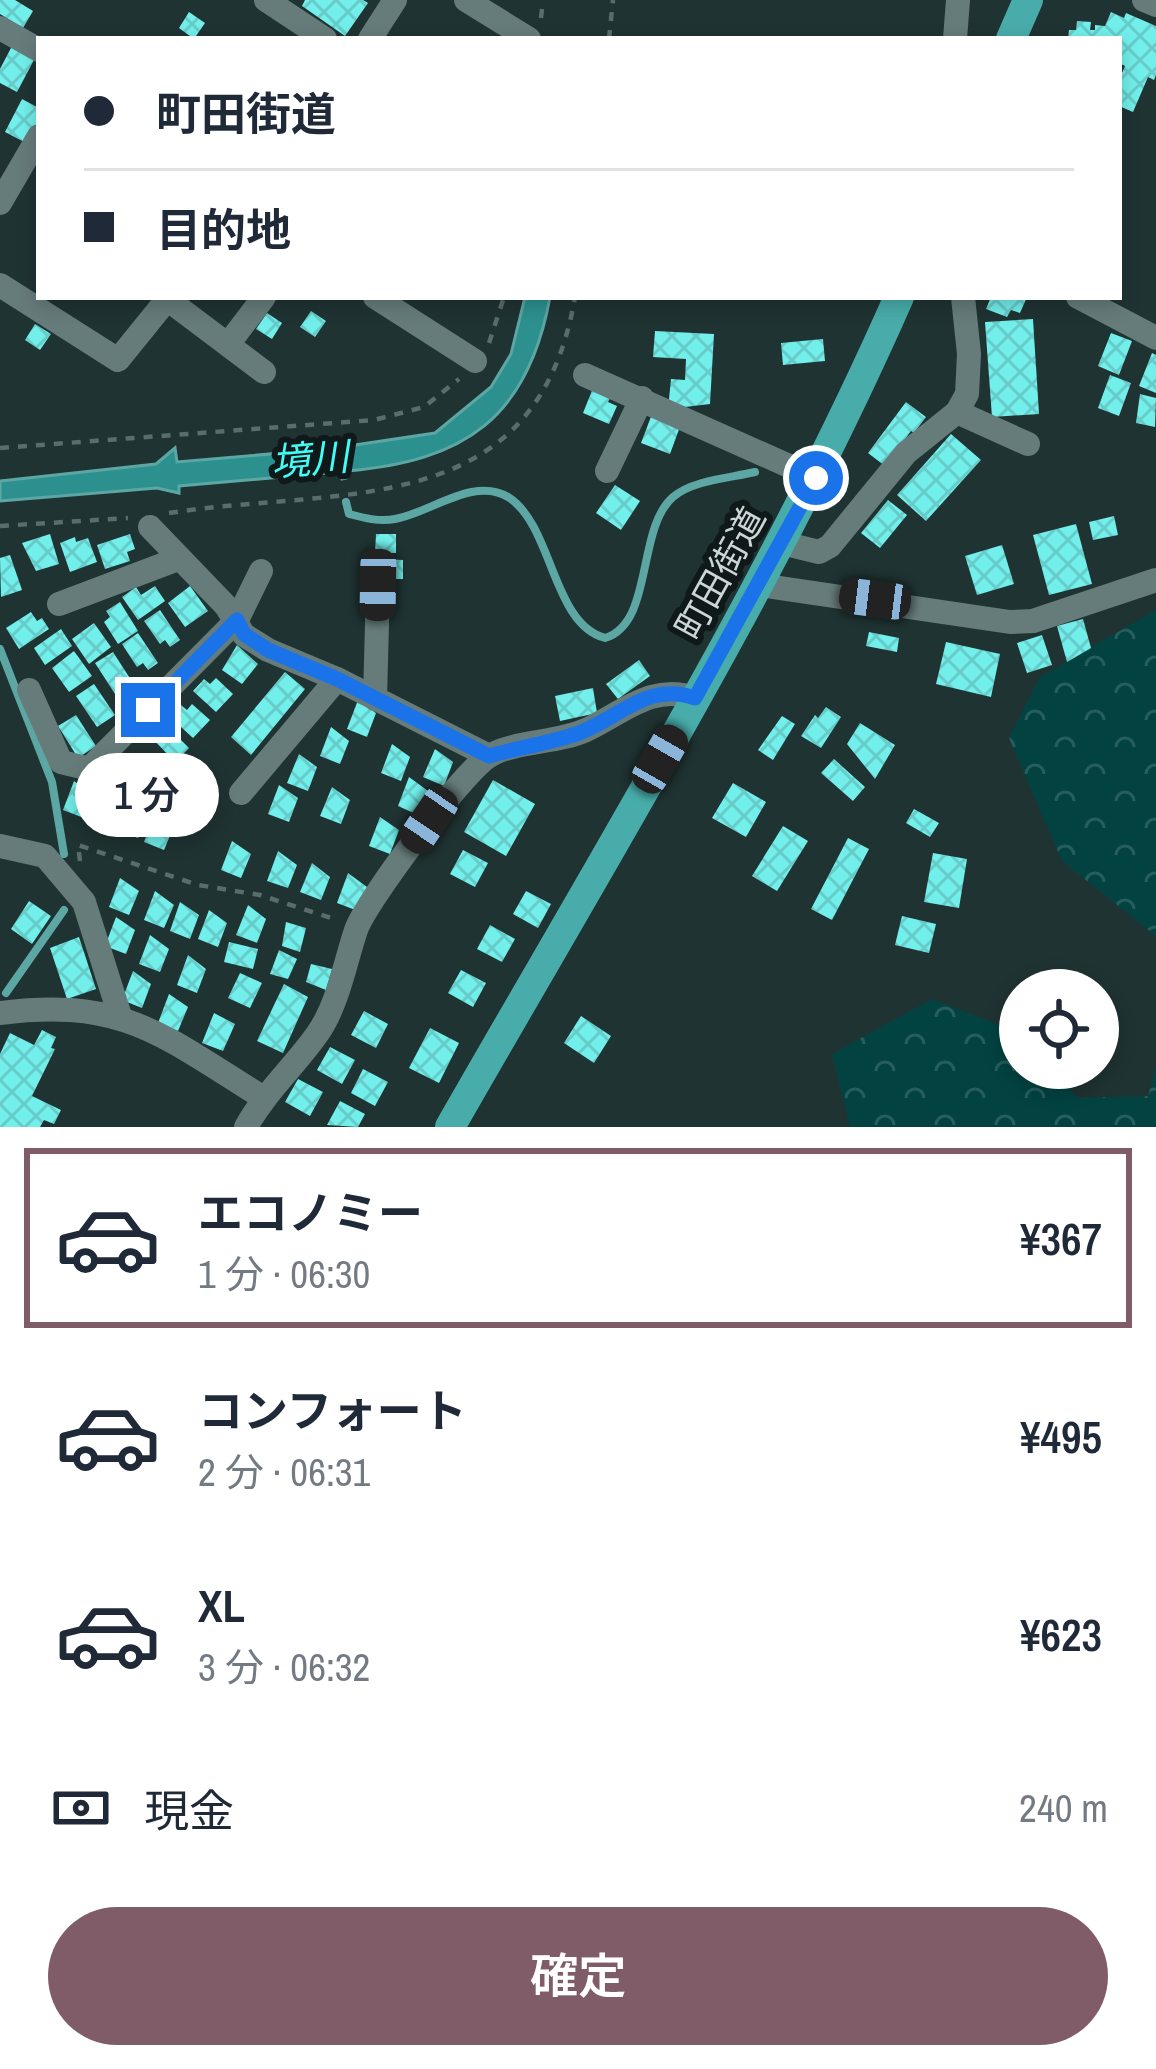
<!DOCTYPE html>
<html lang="ja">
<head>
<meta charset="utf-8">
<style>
	:root { --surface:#fff; --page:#f2f2f3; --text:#1f2937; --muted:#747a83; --line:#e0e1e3; --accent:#7f5c68 }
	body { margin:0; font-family:"Archivo Narrow","Noto Sans JP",sans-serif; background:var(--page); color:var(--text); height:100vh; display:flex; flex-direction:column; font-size:45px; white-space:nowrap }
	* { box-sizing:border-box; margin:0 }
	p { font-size:39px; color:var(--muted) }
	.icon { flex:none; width:66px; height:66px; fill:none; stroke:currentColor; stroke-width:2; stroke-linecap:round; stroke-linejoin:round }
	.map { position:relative; height:1127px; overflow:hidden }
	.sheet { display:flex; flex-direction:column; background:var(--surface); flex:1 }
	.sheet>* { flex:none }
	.top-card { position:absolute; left:36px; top:36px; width:1086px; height:264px; border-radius:0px; box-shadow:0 6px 18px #0003; display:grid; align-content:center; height:264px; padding:0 48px; background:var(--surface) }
	.fabs { position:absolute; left:999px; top:969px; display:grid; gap:24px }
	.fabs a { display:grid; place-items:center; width:120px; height:120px; border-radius:50%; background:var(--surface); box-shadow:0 6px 18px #0003; font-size:60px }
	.end { position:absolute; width:54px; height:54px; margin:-27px; border:15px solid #1a73e8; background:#fff; box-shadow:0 0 0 6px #fff }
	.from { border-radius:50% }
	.bubble { position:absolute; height:84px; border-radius:42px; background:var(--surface); box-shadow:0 6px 18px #0003; font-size:39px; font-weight:600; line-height:84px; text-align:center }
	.car { position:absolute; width:36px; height:72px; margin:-36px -18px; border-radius:15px; box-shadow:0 0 9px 3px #0007; background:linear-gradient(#222 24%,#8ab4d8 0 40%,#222 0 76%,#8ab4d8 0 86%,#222 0) }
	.top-card b { display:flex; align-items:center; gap:42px; height:114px; font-size:45px }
	.top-card b+b { border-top:3px solid var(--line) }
	.top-card i { width:30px; height:30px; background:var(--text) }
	ul { padding:21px 0 0; list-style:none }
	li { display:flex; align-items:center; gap:36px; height:180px; margin:0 24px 18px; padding:0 24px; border:6px solid transparent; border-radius:0px }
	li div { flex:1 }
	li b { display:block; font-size:45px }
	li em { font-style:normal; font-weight:600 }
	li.active { border-color:var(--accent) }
	li>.icon { width:108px; height:108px; stroke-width:1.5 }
	.pay { display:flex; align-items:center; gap:30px; height:132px; padding:0 48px; font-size:45px }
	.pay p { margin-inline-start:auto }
	.action { display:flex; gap:24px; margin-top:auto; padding:24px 48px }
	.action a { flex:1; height:138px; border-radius:72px; background:var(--accent); color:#fff; font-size:48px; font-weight:600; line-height:138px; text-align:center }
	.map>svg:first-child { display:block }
	.forest { fill:url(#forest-crowns) }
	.water { fill:#2c918e; stroke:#5ca6a4; stroke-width:3 }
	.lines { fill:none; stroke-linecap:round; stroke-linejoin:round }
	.stream { stroke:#5ca6a4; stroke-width:8 }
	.building { fill:url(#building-cross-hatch) }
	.path { stroke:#5a6c6b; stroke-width:4.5; stroke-dasharray:9 9; stroke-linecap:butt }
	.minor { stroke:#667c7b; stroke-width:24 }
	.major { stroke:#48adaa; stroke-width:30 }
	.route { stroke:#1a73e8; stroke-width:15 }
	.labels { text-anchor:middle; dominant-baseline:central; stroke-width:12; stroke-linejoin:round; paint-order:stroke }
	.street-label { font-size:36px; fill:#cbd7d6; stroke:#101919 }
	.water-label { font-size:39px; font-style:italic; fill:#42fcf7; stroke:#101919 }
</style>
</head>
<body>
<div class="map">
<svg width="1156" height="1127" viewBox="0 0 1156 1127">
	<defs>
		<pattern id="forest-crowns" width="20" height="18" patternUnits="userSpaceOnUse" patternTransform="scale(3)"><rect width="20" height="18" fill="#024342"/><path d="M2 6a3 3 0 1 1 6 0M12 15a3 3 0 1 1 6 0" fill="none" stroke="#265d5d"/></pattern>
		<pattern id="building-cross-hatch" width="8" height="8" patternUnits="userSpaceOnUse" patternTransform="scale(3)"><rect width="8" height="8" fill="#72efeb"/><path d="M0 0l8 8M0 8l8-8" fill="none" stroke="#67ccc9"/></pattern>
	</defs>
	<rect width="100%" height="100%" fill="#1f3332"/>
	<g class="forest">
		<path d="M1156 610V936L1062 861 1009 738 1040 677Z"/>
		<path d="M932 999 1017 1032 1020 1068H1050L1078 1098 1148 1096 1156 1067V1127H850L832 1054Z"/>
	</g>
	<path class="water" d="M525 297H550C528 418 465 461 347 471L346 478 342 479 340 472 179 486V493L157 488 0 501V481L156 464 175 448 177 462 328 449 435 433 491 387 511 354Z"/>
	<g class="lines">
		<g class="stream">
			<path d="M346 502 349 514C364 518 379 522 395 519 430 513 474 476 508 497 553 525 552 624 605 638 654 623 636 529 673 497 693 480 730 478 755 472"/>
			<path d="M0 649 52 782 64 854"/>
			<path d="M6 993 64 910"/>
		</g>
	</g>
	<g class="building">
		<path d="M0 0H15L33 11 23 28 0 14Z"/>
		<path d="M305 0H363L368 3 345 36 302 6Z"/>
		<path d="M189 12 205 23 194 39 179 28Z"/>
		<path d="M1111 12 1124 18 1126 13 1156 26V75L1154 80 1148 77 1133 112 1119 106V80L1125 66 1119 63V39H1068L1069 30H1076L1077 21 1091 22 1090 30H1095V25L1105 26Z"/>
		<path d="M12 46 35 58 17 92 0 83V69Z"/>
		<path d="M22 99 39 108V123L28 144 5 132Z"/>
		<path d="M991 297H1027L1020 313 1011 310 1007 317 986 309Z"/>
		<path d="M311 311 326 321 315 337 300 327Z"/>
		<path d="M267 313 282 323 272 339 256 329Z"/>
		<path d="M1033 319 1039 414 992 417 985 322Z"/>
		<path d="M35 324 51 334 40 350 25 340Z"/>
		<path d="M655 331 714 334 710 404 668 409 671 379 685 380 686 359 653 357Z"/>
		<path d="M1111 333 1132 341 1119 375 1098 366Z"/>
		<path d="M823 339 825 361 783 365 781 343Z"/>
		<path d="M1152 353 1156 355V393L1139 386Z"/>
		<path d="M1110 375 1131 383 1119 416 1098 408Z"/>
		<path d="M593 388 611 396 608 402 617 406 609 424 583 413Z"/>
		<path d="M1140 394 1156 398 1155 427 1136 423Z"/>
		<path d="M906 402 926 417 914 433 911 431 885 466 868 453Z"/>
		<path d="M652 414 681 424 670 454 641 443Z"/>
		<path d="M951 434 981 460 926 521 897 495Z"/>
		<path d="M615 485 640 501 621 530 596 513Z"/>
		<path d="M888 500 907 515 880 548 861 533Z"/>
		<path d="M1114 516 1118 535 1093 540 1089 522Z"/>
		<path d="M1076 524 1092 584 1049 595 1033 535Z"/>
		<path d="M50 534 59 564 36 571 22 543Z"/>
		<path d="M130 534 135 549 127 552 130 561 105 569 97 545Z"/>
		<path d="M376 534H396V553H375Z"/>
		<path d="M75 537 76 542 88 538 97 562 70 572 60 543Z"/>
		<path d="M1002 545 1014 584 977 595 965 556Z"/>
		<path d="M10 555 22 590 1 597 0 558Z"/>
		<path d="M383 559 403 560V579H383Z"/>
		<path d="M155 586 165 601 138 620 122 597 136 587 141 595Z"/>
		<path d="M190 586 208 611 185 627 168 603Z"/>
		<path d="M120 602 138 631 118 644 104 622 110 617 106 611Z"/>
		<path d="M160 610 180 640 170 647 165 640 160 644 144 621Z"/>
		<path d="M31 612 37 621 42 618 49 629 19 649 6 628Z"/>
		<path d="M1083 619 1091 648 1067 662 1057 626Z"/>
		<path d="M94 623 111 647 89 664 72 639Z"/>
		<path d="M61 629 72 646 45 665 34 648Z"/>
		<path d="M869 632 899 638 897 652 866 646Z"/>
		<path d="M138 633 158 663 148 670 143 663 137 667 122 644Z"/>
		<path d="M1042 635 1052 665 1027 673 1017 643Z"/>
		<path d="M946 642 1000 654 991 697 936 684Z"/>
		<path d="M237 645 258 664 242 684 222 670Z"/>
		<path d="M74 651 92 676 69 692 52 668Z"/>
		<path d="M113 652 133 683 115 694 95 663Z"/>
		<path d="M639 660 650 676 618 699 606 684Z"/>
		<path d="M285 672 305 689 251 755 231 737Z"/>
		<path d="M216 678 233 694 216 712 193 691 204 679 210 684Z"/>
		<path d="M94 684 115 715 97 727 76 696Z"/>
		<path d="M593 688 597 713 560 721 555 696Z"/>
		<path d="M358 700 376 713 367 737 347 729Z"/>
		<path d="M192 704 210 720 193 738 170 717 181 705 187 710Z"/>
		<path d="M826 707 841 717 821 748 801 736 815 715 818 718Z"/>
		<path d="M76 715 96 746 78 758 58 726Z"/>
		<path d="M782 716 795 724 773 760 758 750Z"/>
		<path d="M860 723 895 745 875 779 847 744Z"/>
		<path d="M331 727 349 741 340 764 320 756Z"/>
		<path d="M159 728 165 734 170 729 189 748 175 762 150 736Z"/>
		<path d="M392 744 410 757 401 781 381 773Z"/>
		<path d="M435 749 453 762 444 786 423 777Z"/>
		<path d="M149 753 165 774 145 790 129 768Z"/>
		<path d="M299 754 317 767 308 791 287 783Z"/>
		<path d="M834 759 865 787 853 801 821 773Z"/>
		<path d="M409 777 428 791 418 815 398 806Z"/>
		<path d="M493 780 535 804 506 856 464 832Z"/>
		<path d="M74 781 93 794 84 818 63 810Z"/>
		<path d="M733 783 766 802 746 837 712 818Z"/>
		<path d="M279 785 298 798 289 822 268 814Z"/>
		<path d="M101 787 119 800 110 824 89 816Z"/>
		<path d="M332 787 350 800 341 824 320 816Z"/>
		<path d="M129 800 147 814 138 838 117 830Z"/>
		<path d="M914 809 939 823 930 837 906 823Z"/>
		<path d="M155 813 174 826 164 850 144 842Z"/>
		<path d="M380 817 399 830 390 854 369 846Z"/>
		<path d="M783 826 808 841 777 891 752 876Z"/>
		<path d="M848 838 869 849 832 920 811 909Z"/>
		<path d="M232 841 251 854 241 878 221 870Z"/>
		<path d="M463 850 488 863 475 887 450 874Z"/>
		<path d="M278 851 297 865 288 888 267 881Z"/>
		<path d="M933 853 967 859 959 908 924 902Z"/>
		<path d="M312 863 330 877 321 900 300 892Z"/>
		<path d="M348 873 367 887 358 911 337 903Z"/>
		<path d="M120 878 139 891 129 915 109 907Z"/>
		<path d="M155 891 174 905 164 928 144 920Z"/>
		<path d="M526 891 551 904 538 928 513 914Z"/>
		<path d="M29 901 51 916 32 944 11 929Z"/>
		<path d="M180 902 199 915 190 939 170 931Z"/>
		<path d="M248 905 266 919 257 943 236 935Z"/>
		<path d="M209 910 227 923 218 947 198 939Z"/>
		<path d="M902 916 936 924 929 953 895 945Z"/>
		<path d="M116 917 135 930 126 954 105 946Z"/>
		<path d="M286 922 306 928 300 952 282 946Z"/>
		<path d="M490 925 515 939 502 962 477 949Z"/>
		<path d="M150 935 169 949 160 972 139 964Z"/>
		<path d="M79 937 96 989 67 999 50 948Z"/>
		<path d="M229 942 258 949 253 969 224 962Z"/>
		<path d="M279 950 297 959 288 979 270 974Z"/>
		<path d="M188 955 206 969 197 993 177 985Z"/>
		<path d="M311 964 332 969 326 990 306 982Z"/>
		<path d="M461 970 486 983 473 1007 448 993Z"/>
		<path d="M133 971 151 984 142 1008 122 1000Z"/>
		<path d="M240 973 262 983 250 1008 228 998Z"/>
		<path d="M284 984 308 997 283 1053 257 1041Z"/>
		<path d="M169 994 188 1007 178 1031 158 1023Z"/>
		<path d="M364 1011 388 1024 376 1048 351 1035Z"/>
		<path d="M214 1013 235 1024 223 1051 202 1043Z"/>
		<path d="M581 1016 611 1036 594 1063 564 1043Z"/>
		<path d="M430 1028 459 1043 439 1083 409 1068Z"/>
		<path d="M42 1030 56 1037 51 1048 55 1049 32 1096 61 1110 54 1124 44 1120 40 1127H0V1054L10 1033 34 1045Z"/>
		<path d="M330 1047 355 1060 342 1084 317 1070Z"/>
		<path d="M363 1069 388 1082 375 1106 351 1093Z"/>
		<path d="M298 1079 323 1092 310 1116 285 1102Z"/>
		<path d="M340 1101 365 1114 358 1127 327 1125Z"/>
	</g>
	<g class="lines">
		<g class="path">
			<path d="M541 18 543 0"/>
			<path d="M609 39 613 0"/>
			<path d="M489 343 504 297"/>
			<path d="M0 448 374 420 424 407 459 379"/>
			<path d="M169 513C340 486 536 524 575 297"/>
			<path d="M0 526 128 518"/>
			<path d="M80 861 78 845 198 885 260 895 334 919"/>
		</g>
		<g class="minor">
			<path d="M266 0 325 39"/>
			<path d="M466 0 529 39"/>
			<path d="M1144 0 1156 5"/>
			<path d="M0 28 39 50"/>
			<path d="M370 39 395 0"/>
			<path d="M955 39 958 0"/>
			<path d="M0 203 39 136"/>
			<path d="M0 285 118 360 169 297"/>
			<path d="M375 297 475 361"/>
			<path d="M1078 297 1156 338"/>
			<path d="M167 299 264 372"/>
			<path d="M229 343 264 297"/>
			<path d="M585 375 816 478"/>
			<path d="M957 412 1028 444"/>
			<path d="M607 471 642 398"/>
			<path d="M150 527 226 606 244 635 268 650 337 679 489 756"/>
			<path d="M782 543 819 552 830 546 906 453 957 412 967 394 969 354 963 297"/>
			<path d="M759 585 1010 622 1033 621 1156 580"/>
			<path d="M59 604 178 559"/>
			<path d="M29 690 61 762 115 775"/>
			<path d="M375 699 378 585"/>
			<path d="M89 769 237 620 261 571"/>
			<path d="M241 793 337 679"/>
			<path d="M0 846 45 856 84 902 120 1016"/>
			<path d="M0 1013C124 997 163 1036 262 1097"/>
			<path d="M246 1127C266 1091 295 1066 318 1033 338 1004 345 963 356 930 366 901 463 772 489 756 514 741 558 743 586 730 624 712 652 683 695 698"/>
		</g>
		<g class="major">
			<path d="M1011 39 1028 0"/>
			<path d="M450 1127C606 854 772 585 899 297"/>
		</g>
	</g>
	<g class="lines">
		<path class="route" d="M148 710 237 620 244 634 268 650 337 679 489 756C517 748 545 744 573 735 616 722 646 680 695 698L816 478"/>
	</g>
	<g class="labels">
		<g class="street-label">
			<text transform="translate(720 573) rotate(-61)">町田街道</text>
		</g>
		<g class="water-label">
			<text transform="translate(310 459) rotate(-5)">境川</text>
		</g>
	</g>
</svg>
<div class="fabs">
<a><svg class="icon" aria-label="locate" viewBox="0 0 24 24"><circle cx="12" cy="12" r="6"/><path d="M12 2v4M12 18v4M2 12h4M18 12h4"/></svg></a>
</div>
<i class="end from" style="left:816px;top:478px"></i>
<i class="end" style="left:148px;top:710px"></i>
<div class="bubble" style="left:75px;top:753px;width:144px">1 分</div>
<i class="car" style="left:378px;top:585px;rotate:181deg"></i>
<i class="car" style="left:875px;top:599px;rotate:277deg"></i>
<i class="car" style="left:660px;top:759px;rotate:30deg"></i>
<i class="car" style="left:429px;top:820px;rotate:214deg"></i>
<div class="top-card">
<b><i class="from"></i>町田街道</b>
<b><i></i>目的地</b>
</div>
</div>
<section class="sheet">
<ul>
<li class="active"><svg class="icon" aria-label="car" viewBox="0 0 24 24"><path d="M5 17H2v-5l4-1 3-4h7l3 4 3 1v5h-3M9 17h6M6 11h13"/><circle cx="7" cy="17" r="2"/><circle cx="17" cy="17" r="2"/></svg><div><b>エコノミー</b><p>1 分 · 06:30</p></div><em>¥367</em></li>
<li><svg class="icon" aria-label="car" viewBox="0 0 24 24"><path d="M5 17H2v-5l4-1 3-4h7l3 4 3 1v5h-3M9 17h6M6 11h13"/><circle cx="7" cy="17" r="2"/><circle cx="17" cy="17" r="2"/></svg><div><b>コンフォート</b><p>2 分 · 06:31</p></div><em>¥495</em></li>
<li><svg class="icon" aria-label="car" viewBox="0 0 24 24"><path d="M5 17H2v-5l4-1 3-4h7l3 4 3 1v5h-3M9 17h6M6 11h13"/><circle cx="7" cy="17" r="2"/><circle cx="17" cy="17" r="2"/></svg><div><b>XL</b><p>3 分 · 06:32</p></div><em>¥623</em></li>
</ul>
<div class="pay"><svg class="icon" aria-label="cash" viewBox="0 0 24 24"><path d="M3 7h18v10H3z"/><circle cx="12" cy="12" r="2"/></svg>現金<p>240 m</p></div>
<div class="action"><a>確定</a></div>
</section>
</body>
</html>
